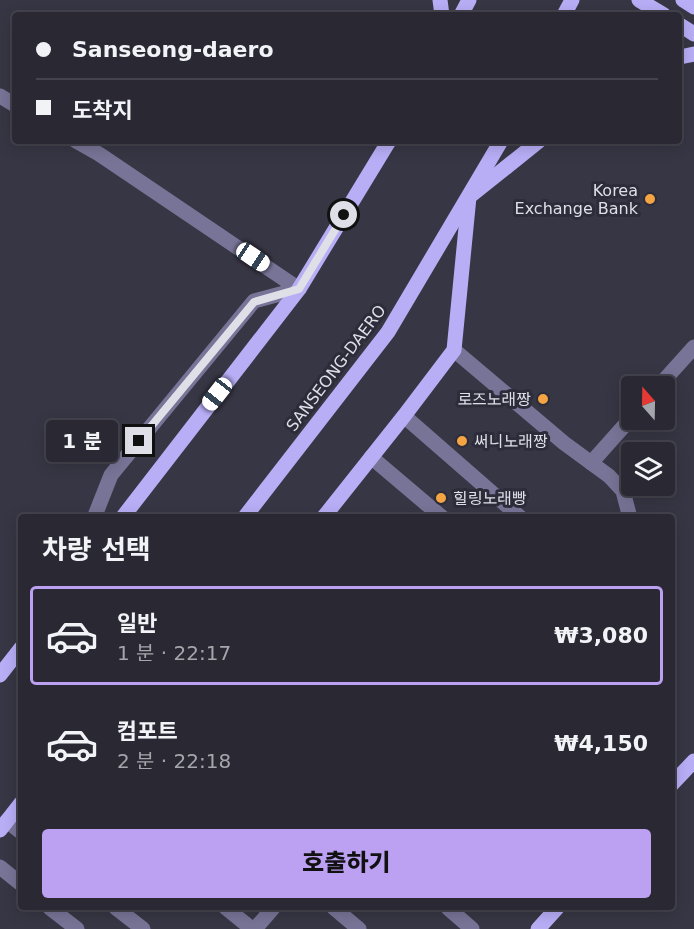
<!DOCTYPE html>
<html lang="ko">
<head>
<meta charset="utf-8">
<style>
	:root { --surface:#292833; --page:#35343f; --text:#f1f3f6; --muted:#a5a6ac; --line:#45444e; --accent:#bca0f2 }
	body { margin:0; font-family:"DejaVu Sans","Noto Sans KR",sans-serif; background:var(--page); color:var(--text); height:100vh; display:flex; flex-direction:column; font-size:22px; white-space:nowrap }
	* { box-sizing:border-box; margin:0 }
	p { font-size:20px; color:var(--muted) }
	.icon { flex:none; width:33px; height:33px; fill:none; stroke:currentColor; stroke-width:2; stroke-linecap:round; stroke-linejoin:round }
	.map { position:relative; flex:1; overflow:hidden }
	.sheet { position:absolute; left:18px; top:514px; width:657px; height:396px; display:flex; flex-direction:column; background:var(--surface); border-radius:6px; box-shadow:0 3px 15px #0003,0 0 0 2px var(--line) }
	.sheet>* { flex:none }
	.banner { position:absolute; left:12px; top:12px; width:670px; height:132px; border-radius:6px; box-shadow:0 3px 15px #0003,0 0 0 2px var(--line); display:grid; align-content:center; height:132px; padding:0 24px; background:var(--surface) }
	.needle { width:39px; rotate:340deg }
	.controls { position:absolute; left:621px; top:376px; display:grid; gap:12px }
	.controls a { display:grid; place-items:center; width:54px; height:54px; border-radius:6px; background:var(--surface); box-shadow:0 3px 15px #0003,0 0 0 2px var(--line); font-size:30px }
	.end { position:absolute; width:27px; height:27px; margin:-14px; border:8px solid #dfdfe8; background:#111; box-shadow:0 0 0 3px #111 }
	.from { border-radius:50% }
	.bubble { position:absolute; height:42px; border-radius:6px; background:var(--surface); box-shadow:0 3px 15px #0003,0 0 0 2px var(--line); font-size:20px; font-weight:800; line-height:42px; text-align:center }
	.car { position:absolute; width:18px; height:36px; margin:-18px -9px; border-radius:8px; box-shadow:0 0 4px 2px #0007; background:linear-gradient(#fff 24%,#345 0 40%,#fff 0 76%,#345 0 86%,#fff 0) }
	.banner b { display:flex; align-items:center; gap:21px; height:57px; font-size:22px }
	.banner b+b { border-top:2px solid var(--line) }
	.banner i { width:15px; height:15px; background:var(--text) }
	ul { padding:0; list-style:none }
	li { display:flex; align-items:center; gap:18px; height:99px; margin:0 12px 9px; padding:0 12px; border:3px solid transparent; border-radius:6px }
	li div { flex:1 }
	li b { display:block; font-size:22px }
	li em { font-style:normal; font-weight:800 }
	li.current { border-color:var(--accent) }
	li>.icon { width:54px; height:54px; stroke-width:1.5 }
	h2 { padding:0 24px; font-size:27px; line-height:72px }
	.button { display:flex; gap:12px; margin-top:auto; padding:12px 24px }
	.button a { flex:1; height:69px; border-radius:6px; background:var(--accent); color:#111; font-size:24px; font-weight:800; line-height:69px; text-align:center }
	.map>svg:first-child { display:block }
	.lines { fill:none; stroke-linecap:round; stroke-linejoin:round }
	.minor { stroke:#787497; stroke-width:15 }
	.major { stroke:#b7aef6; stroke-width:15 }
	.route { stroke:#dfdfe8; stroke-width:8 }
	.poi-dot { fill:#f4a443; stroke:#2d2c3a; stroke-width:2 }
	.labels { text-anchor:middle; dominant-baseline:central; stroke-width:6; stroke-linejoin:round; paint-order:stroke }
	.poi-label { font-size:16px; fill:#dfdfe8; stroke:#2d2c3a; text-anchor:end }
	.street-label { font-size:16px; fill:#dfdfe8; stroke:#2d2c3a }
</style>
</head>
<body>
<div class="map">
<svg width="694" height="929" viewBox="0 0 694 929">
	<rect width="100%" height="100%" fill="#373644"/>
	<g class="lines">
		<g class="minor">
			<path d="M0 96 15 105"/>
			<path d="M76 141 99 154 299 289"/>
			<path d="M454 350 564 443 609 476 623 491 630 518"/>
			<path d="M658 387 694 347"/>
			<path d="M404 416 521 518"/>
			<path d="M371 457 443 518"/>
			<path d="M591 463 632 417"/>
			<path d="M94 518 111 475 254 301 299 289"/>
			<path d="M7 821 21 832"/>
			<path d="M0 867 21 884"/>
			<path d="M50 908 77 929"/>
			<path d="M116 908 143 929"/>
			<path d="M226 908 252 929"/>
			<path d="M334 908 359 929"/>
			<path d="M448 908 472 929"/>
			<path d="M255 929 273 908"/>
		</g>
		<g class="major">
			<path d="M440 0 442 15"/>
			<path d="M639 0 664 15"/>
			<path d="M683 0 694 7"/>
			<path d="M461 15 469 0"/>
			<path d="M564 15 572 0"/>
			<path d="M680 25 694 34"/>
			<path d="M680 57 694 54"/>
			<path d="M122 518 299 289 389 141"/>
			<path d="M244 518 388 332 501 141"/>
			<path d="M323 518 404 416 454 350 469 197 539 141"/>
			<path d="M0 675 21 648"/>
			<path d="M672 784 694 761"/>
			<path d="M0 830 21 803"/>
			<path d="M538 929 557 908"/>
		</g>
	</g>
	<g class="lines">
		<path class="route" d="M139 441 254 302 299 289 344 215"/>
	</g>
	<g class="poi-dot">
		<circle cx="650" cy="199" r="6"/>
		<circle cx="543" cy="399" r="6"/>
		<circle cx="462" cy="441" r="6"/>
		<circle cx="441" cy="498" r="6"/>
	</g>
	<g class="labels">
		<g class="poi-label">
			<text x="638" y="190">Korea<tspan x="638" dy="18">Exchange Bank</tspan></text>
			<text x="531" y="399">로즈노래짱</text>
			<text x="474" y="441" text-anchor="start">써니노래짱</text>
			<text x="453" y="498" text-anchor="start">힐링노래빵</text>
		</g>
		<g class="street-label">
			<text transform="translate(336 368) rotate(-53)">SANSEONG-DAERO</text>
		</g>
	</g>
</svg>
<div class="controls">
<a><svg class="needle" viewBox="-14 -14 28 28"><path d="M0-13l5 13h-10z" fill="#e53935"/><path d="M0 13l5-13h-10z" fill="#a5a6ac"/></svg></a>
<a><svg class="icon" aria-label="layers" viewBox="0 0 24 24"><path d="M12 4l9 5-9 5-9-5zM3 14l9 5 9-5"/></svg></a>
</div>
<i class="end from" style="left:344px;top:215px"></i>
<i class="end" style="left:139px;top:441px"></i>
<div class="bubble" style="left:46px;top:420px;width:72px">1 분</div>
<i class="car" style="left:253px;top:257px;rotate:124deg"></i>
<i class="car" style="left:217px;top:394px;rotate:218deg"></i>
<div class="banner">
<b><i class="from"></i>Sanseong-daero</b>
<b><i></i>도착지</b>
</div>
<section class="sheet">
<h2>차량 선택</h2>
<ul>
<li class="current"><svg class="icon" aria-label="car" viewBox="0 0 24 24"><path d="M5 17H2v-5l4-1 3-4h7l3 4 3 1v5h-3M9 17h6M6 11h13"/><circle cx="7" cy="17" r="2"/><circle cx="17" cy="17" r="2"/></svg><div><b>일반</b><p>1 분 · 22:17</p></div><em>₩3,080</em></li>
<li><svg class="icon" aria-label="car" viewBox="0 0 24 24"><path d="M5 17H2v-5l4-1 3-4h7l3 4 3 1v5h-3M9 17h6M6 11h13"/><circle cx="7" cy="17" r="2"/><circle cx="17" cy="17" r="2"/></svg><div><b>컴포트</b><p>2 분 · 22:18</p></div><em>₩4,150</em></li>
</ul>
<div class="button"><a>호출하기</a></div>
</section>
</div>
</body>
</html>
